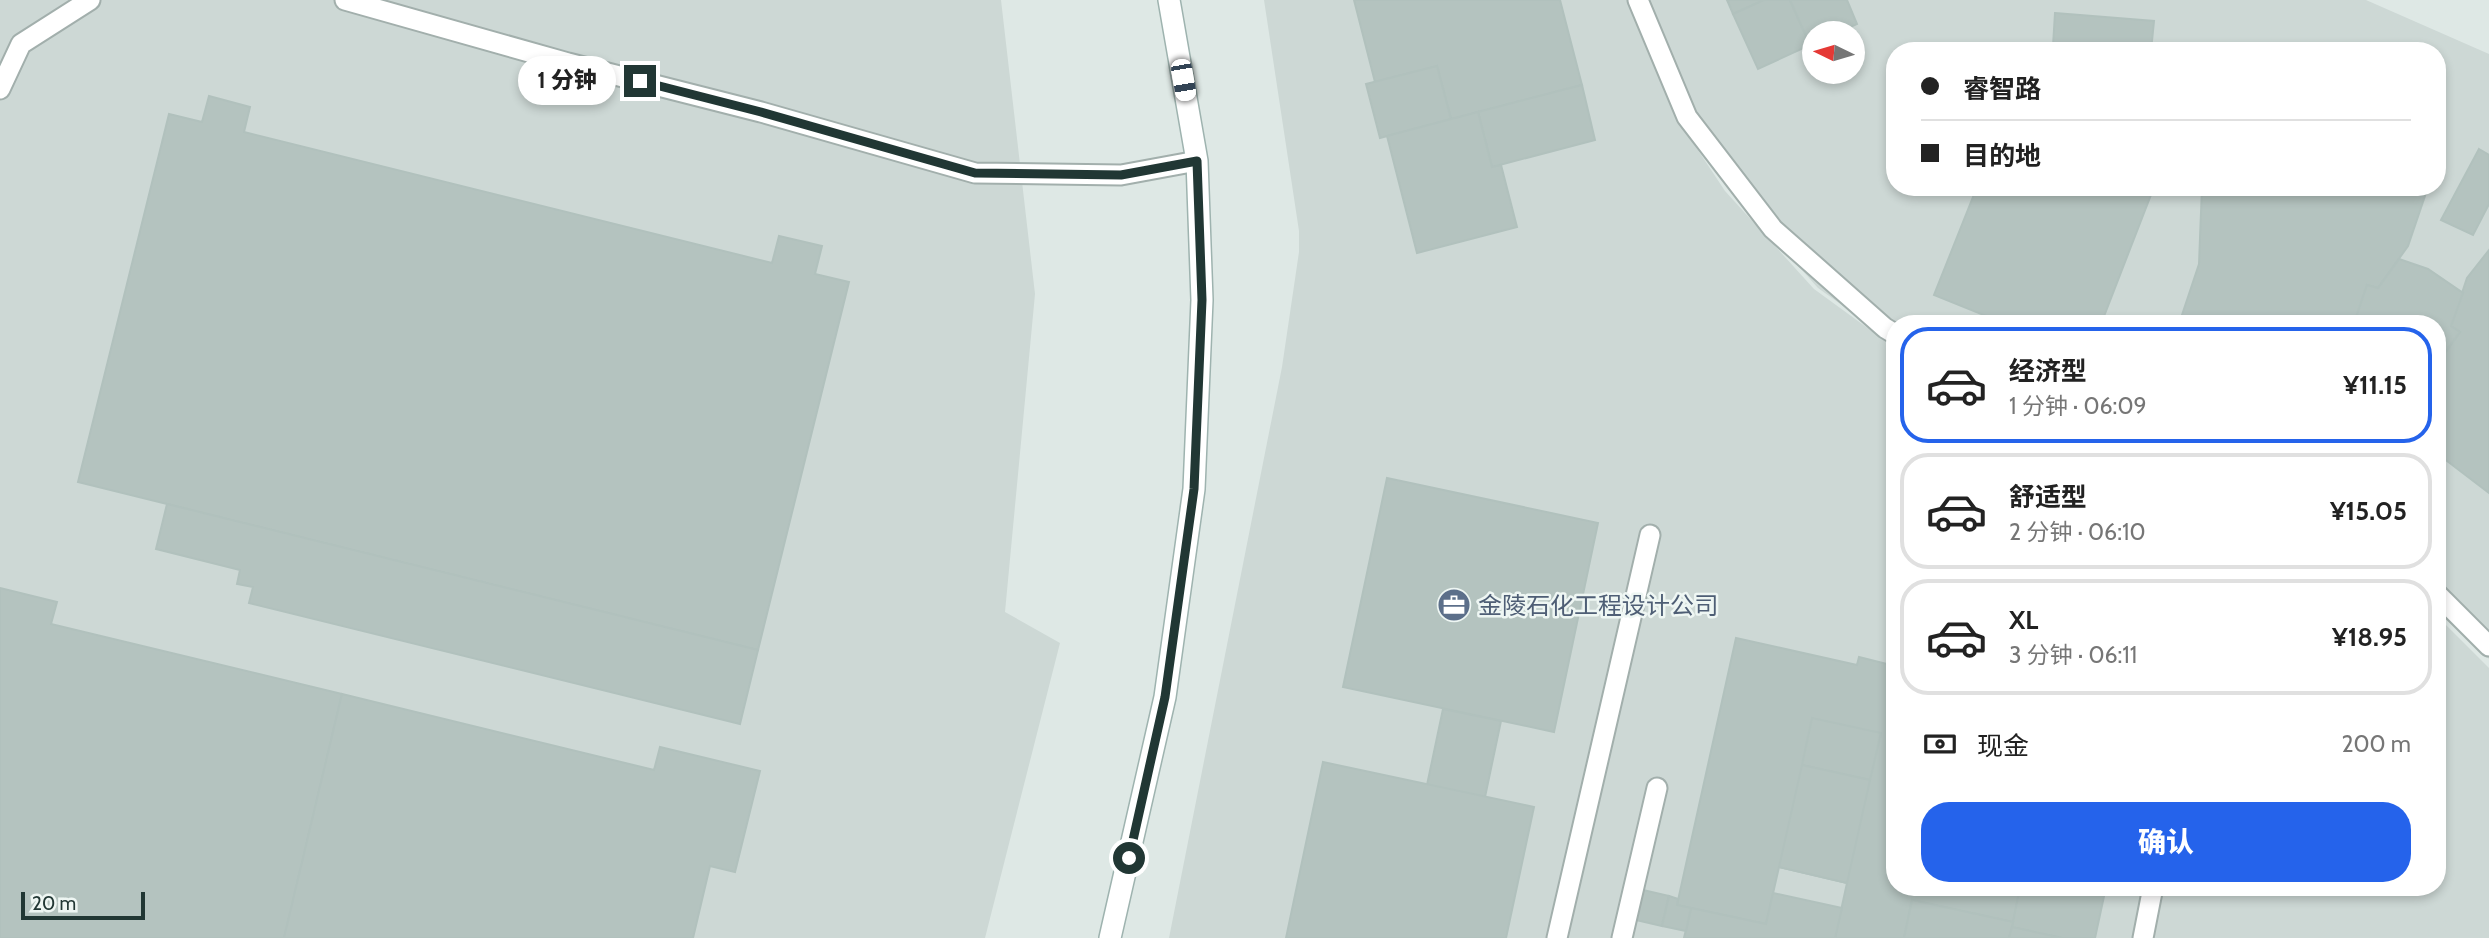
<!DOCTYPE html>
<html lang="zh">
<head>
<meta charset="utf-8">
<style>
	:root { --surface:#fff; --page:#f6f6f6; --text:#222; --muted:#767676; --line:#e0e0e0; --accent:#2563eb }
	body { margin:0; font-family:Cabin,"Noto Sans SC",sans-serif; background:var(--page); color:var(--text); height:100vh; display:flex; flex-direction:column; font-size:26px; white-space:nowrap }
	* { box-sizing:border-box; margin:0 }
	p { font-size:23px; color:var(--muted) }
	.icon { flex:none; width:38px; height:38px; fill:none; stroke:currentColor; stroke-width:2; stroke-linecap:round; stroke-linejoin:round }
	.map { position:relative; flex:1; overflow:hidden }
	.drawer { position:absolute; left:1886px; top:315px; width:560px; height:581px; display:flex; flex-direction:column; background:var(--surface); border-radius:28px; box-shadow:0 4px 10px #0003 }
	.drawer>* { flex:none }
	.top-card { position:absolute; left:1886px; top:42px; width:560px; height:154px; border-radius:28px; box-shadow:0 4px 10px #0003; display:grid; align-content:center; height:154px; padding:0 35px; background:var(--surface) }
	.needle { width:46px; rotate:275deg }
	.tools { position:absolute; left:1802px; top:21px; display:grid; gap:14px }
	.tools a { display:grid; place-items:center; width:63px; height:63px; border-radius:50%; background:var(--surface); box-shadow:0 4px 10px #0003; font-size:35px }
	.scale { position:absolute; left:21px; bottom:18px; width:124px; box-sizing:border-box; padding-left:7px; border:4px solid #213734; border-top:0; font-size:19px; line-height:24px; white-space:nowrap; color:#213734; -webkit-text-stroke:5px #eef6f3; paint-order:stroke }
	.end { position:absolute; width:32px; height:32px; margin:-16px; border:9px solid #213734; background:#fff; box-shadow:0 0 0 4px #fff }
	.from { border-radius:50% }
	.bubble { position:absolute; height:49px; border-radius:24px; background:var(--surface); box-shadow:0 4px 10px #0003; font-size:23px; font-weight:800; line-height:49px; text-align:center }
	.car { position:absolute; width:21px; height:42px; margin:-21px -10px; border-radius:9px; box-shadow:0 0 5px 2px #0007; background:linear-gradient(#fff 24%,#345 0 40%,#fff 0 76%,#345 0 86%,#fff 0) }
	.top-card b { display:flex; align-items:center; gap:24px; height:66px; font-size:26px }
	.top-card b+b { border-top:2px solid var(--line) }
	.top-card i { width:18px; height:18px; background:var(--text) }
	ul { padding:12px 0 0; list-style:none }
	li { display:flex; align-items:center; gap:21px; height:116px; margin:0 14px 10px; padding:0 21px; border:4px solid var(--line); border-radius:28px }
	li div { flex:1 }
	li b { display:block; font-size:26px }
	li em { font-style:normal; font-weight:800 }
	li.selected { border-color:var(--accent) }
	li>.icon { width:63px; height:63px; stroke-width:1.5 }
	.pay { display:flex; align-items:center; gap:18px; height:77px; padding:0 35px; font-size:26px }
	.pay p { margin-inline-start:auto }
	.action { display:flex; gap:14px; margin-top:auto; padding:14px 35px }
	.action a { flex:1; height:80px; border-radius:28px; background:var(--accent); color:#fff; font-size:28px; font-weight:800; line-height:80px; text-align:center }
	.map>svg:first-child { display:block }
	.built { fill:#cdd8d5; fill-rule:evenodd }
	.building { fill:#b4c3bf; stroke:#b1c1bd; stroke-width:2 }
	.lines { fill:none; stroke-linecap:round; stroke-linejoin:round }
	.lane-casing { stroke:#a2afac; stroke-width:23 }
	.secondary-casing { stroke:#9eb3af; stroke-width:24 }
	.lane { stroke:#fff; stroke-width:19 }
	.secondary { stroke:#fff; stroke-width:21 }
	.route { stroke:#213734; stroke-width:9 }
	.labels { text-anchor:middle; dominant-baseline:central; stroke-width:5; stroke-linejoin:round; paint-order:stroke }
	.service-label { font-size:24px; fill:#4e5e75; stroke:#eef6f3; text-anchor:start }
</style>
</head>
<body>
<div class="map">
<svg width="2489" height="938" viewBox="0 0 2489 938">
	<rect width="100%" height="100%" fill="#dee8e5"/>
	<g class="built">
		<path d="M0 0H1001L1035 294 1005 612 1060 643 985 938H0Z"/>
		<path d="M1264 0H1627L1676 117 1725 191 1814 289 1895 348V887H2438V617L2489 668V938H1169L1282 367 1299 252V231Z"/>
		<path d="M1632 0H2366L2489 54V659L2474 643 2438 613V324H1895V343L1818 288 1731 191 1681 117ZM1815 33H1853V72H1815ZM1895 51H2438V187H1895Z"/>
	</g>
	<g class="building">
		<path d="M1354 0H1560L1582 85 1451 119 1437 66 1375 82Z"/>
		<path d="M1727 0H1764L1733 14Z"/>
		<path d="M1764 0H1790L1810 45 1758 69 1733 14Z"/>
		<path d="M1790 0H1847L1857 24 1837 33H1815V43L1810 45Z"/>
		<path d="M2055 13 2154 21 2151 51H2108L2053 46Z"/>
		<path d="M1437 66 1451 119 1380 138 1366 84Z"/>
		<path d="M1582 85 1595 140 1492 167 1478 112Z"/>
		<path d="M209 96 250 107 244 132 772 263 779 236 822 246 815 274 849 282 758 650 78 482 169 114 202 122Z"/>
		<path d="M1478 112 1492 167 1501 165 1517 227 1417 253 1387 136Z"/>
		<path d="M2479 149 2489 155V204L2473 235 2441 220Z"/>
		<path d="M1977 187H2154L2101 324H2006L1934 295Z"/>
		<path d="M2202 187H2428L2408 246 2378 288 2367 285 2354 324H2179L2199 264Z"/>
		<path d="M2489 250V493L2438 454V362L2460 332 2451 326 2467 278Z"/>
		<path d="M2399 259 2428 269 2463 293 2451 326 2460 332 2438 362V324H2354L2367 285 2378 288Z"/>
		<path d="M1387 478 1598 523 1554 732 1343 687Z"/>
		<path d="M167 504 758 650 740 724 249 603 253 587 237 584 240 570 156 549Z"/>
		<path d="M0 588 57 602 51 624 342 694 284 938H0Z"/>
		<path d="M1736 638 1857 665 1859 657 1895 666V887H2020L2013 922 1912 900 1904 938H1835L1847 883 1779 867 1766 924 1677 905Z"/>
		<path d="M342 694 654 770 660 747 760 771 735 872 710 866 693 938H284Z"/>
		<path d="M1443 709 1501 721 1485 797 1427 785Z"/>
		<path d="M1812 718 1881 733 1870 780 1802 765Z"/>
		<path d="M1323 762 1534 807 1506 938H1286Z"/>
		<path d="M1802 765 1870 780 1847 883 1779 867Z"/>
		<path d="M2020 887H2106L2095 938H2062L2012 927Z"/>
		<path d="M1643 890 1669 896 1662 926 1636 920Z"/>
		<path d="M1773 893 1842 908 1835 938H1684L1691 908 1766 924Z"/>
		<path d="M1669 896 1678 899 1677 905 1691 908 1686 931 1662 926Z"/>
		<path d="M1912 900 2013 922 2009 938H1904Z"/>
		<path d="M2012 927 2062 938H2009Z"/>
	</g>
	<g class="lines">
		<defs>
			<g id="lane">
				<path d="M345 0 568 63 761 112 975 173 1121 175 1197 161"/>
				<path d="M1638 0 1687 117 1773 229 1885 328 1895 334"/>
				<path d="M0 89 21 44 90 0"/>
				<path d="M2438 595 2489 646"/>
				<path d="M1557 938 1650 535"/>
				<path d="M1622 938 1657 788"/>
				<path d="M2143 938 2153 887"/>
			</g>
			<path id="secondary" d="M1110 938 1165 697 1194 489 1202 300 1197 161 1169 0"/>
		</defs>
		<use href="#lane" class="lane-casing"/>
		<use href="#secondary" class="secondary-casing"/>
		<use href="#lane" class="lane"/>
		<use href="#secondary" class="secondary"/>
	</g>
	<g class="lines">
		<path class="route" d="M640 81 761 112 975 173 1121 175 1197 161 1202 300 1194 489 1165 697 1129 858"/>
	</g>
	<defs>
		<symbol id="office-disc" viewBox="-11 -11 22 22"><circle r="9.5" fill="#5c6f8a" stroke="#eef6f3"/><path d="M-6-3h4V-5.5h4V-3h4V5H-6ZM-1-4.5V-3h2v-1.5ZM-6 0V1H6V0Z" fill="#fff"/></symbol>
	</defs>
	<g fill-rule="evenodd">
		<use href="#office-disc" x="1435" y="586" width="38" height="38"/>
	</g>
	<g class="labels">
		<g class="service-label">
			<text x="1478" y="605">金陵石化工程设计公司</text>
		</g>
	</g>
</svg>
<div class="tools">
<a><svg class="needle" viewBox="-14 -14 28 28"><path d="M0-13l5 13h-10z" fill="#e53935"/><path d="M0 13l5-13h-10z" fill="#767676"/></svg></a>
</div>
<div class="scale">20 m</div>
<i class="end from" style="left:1129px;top:858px"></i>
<i class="end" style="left:640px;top:81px"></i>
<div class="bubble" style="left:518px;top:56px;width:98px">1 分钟</div>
<i class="car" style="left:1183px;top:80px;rotate:170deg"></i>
<div class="top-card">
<b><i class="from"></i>睿智路</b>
<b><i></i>目的地</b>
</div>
<section class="drawer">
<ul>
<li class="selected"><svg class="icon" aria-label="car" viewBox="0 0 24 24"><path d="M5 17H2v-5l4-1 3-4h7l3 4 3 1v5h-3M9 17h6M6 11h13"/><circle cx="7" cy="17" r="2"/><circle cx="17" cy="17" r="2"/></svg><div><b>经济型</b><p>1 分钟 · 06:09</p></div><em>¥11.15</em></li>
<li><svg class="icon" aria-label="car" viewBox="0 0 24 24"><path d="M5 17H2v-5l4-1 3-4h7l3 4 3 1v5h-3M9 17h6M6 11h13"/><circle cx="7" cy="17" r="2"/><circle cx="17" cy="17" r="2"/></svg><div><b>舒适型</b><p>2 分钟 · 06:10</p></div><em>¥15.05</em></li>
<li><svg class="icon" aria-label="car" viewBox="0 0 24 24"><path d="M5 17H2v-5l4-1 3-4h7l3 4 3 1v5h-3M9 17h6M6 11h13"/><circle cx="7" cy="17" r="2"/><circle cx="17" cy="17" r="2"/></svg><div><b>XL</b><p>3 分钟 · 06:11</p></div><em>¥18.95</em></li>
</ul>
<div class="pay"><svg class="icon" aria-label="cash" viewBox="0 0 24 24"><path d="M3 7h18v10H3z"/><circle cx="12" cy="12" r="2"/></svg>现金<p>200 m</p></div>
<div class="action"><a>确认</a></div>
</section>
</div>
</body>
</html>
